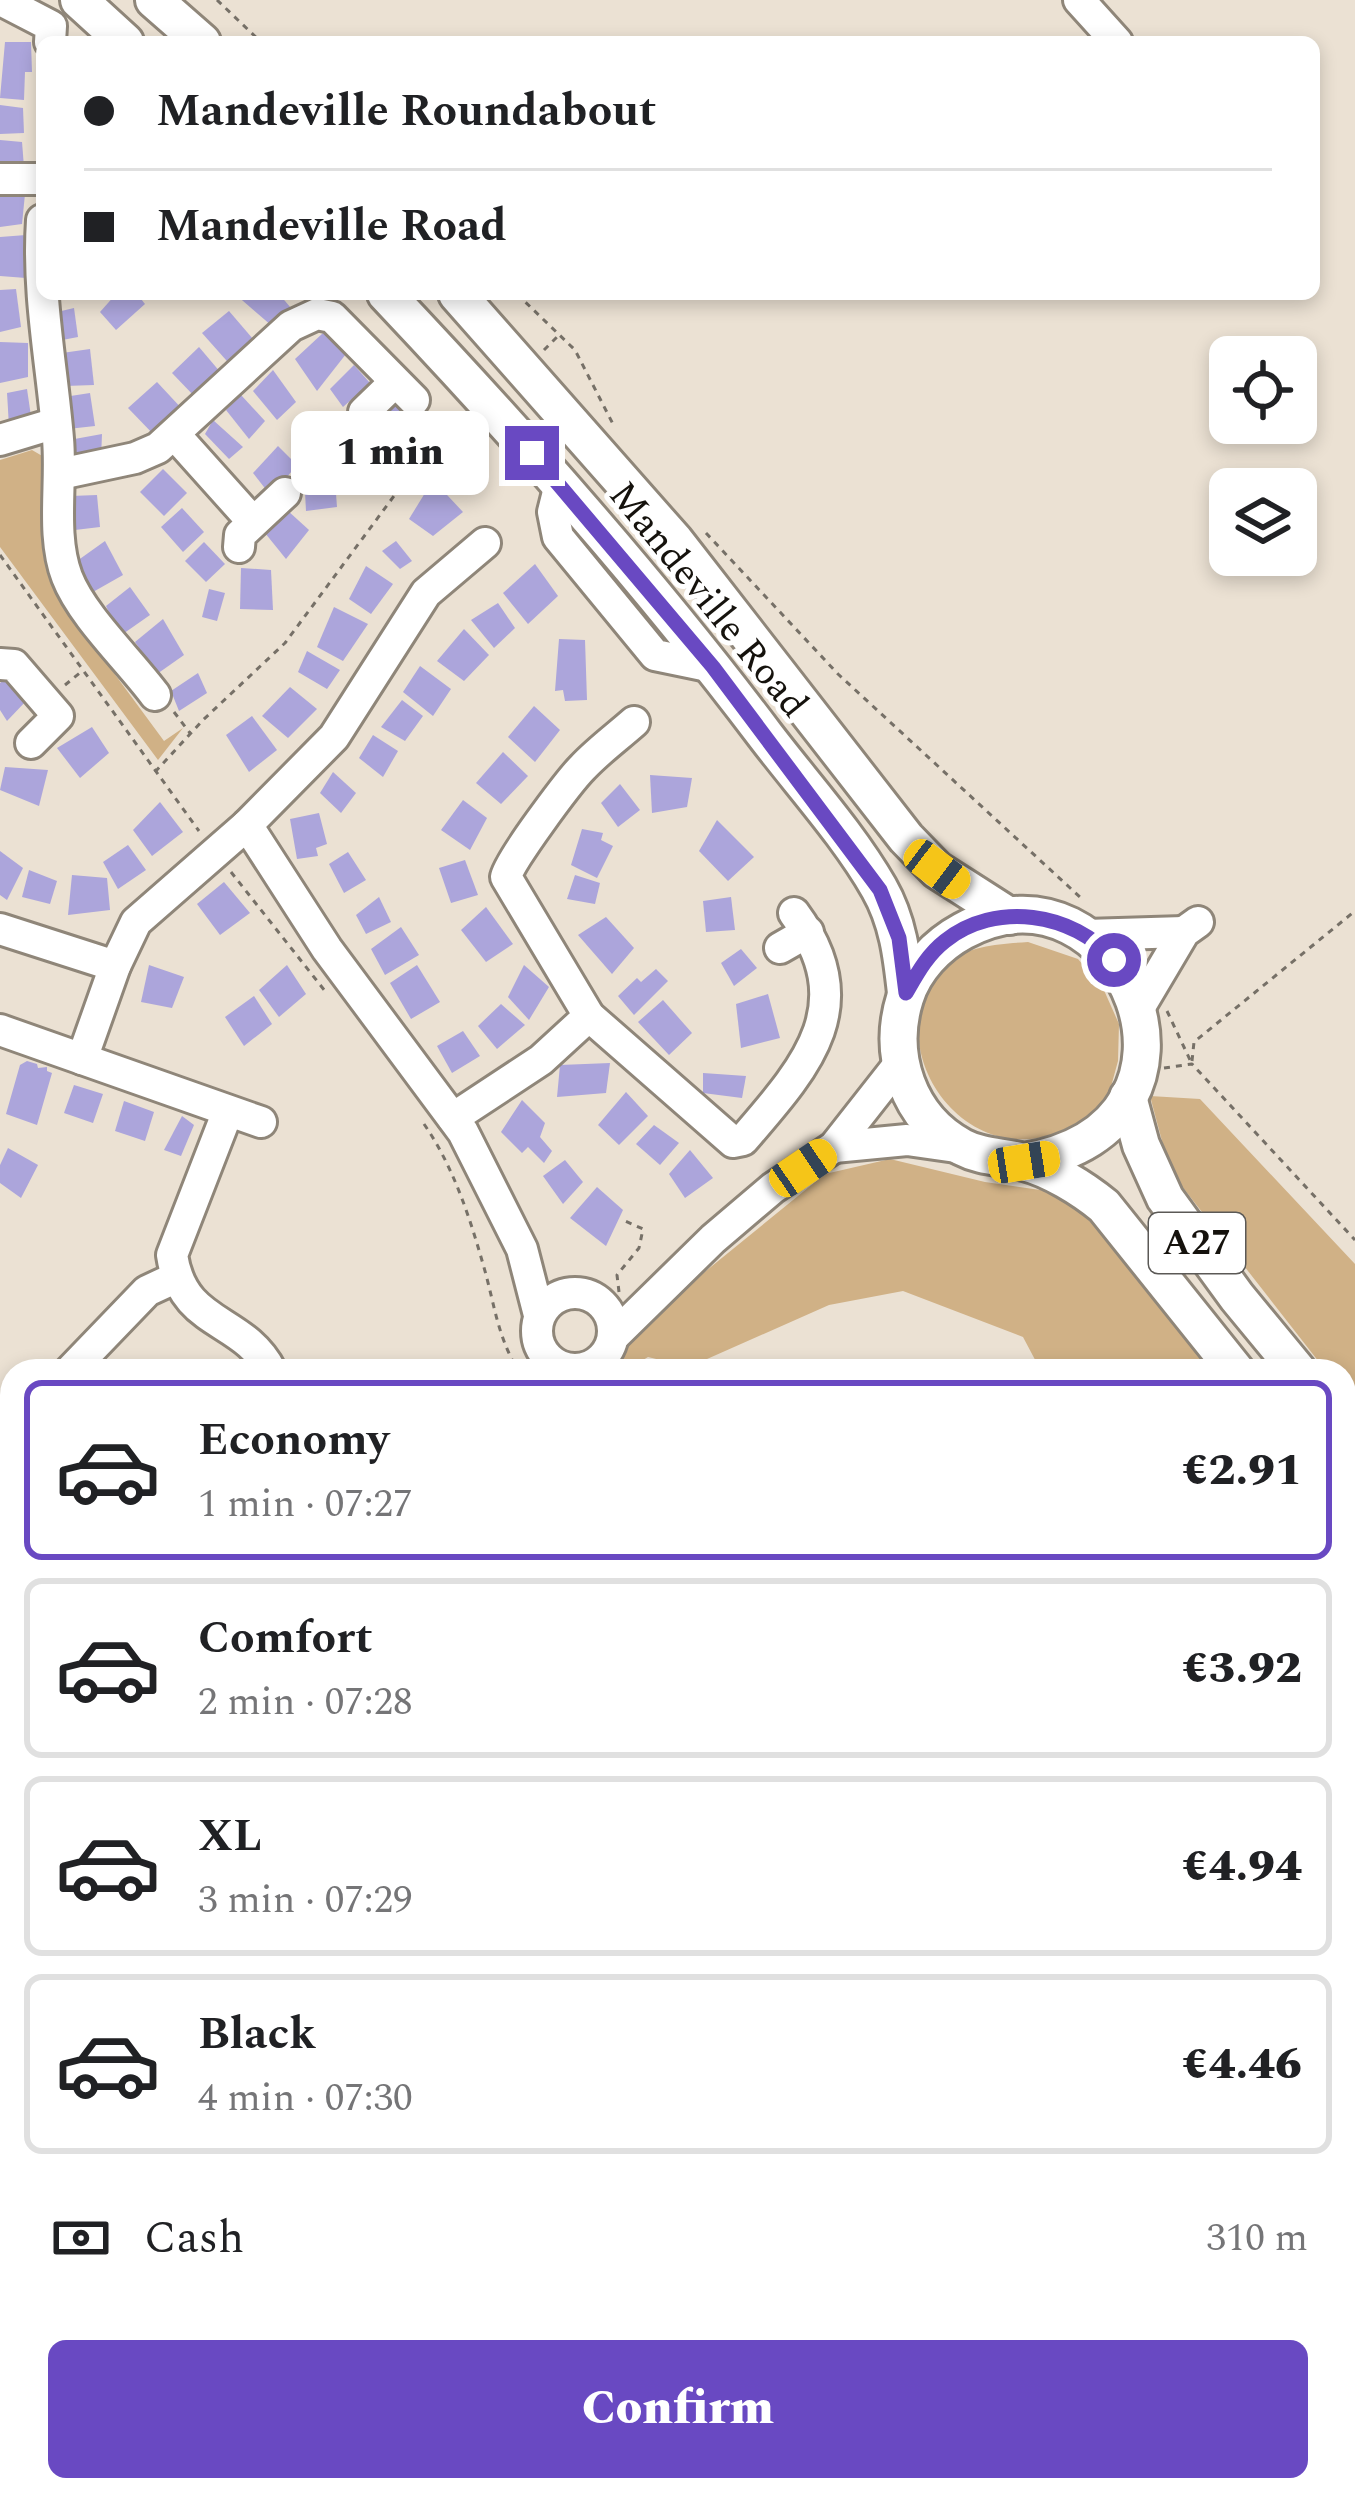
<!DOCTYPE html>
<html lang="en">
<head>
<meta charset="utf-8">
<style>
	:root { --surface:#fff; --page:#f6f6f6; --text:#202124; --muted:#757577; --line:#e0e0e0; --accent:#6949c2 }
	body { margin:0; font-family:Spectral,serif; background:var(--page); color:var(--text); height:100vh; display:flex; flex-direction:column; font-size:45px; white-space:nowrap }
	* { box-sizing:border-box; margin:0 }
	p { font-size:39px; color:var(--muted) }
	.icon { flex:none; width:66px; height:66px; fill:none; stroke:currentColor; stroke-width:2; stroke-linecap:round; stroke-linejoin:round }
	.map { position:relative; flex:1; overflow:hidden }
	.drawer { position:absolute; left:0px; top:1359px; width:1356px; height:1143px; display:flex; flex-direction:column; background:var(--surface); border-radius:36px 36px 0 0; box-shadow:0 6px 18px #0003 }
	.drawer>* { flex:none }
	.top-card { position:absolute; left:36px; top:36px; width:1284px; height:264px; border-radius:18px; box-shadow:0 6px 18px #0003; display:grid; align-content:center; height:264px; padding:0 48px; background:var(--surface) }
	.fabs { position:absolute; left:1209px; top:336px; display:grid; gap:24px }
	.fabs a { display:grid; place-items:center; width:108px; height:108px; border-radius:18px; background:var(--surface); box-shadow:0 6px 18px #0003; font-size:60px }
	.end { position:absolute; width:54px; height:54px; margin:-27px; border:15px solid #6949c2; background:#fff; box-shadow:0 0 0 6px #fff }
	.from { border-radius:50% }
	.bubble { position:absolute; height:84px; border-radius:18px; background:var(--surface); box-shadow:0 6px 18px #0003; font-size:39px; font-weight:800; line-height:84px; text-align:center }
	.car { position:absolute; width:36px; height:72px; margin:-36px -18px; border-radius:15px; box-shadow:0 0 9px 3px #0007; background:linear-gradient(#f5c518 24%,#345 0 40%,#f5c518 0 76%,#345 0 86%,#f5c518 0) }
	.top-card b { display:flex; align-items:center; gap:42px; height:114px; font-size:45px }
	.top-card b+b { border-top:3px solid var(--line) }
	.top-card i { width:30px; height:30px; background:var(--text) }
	ul { padding:21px 0 0; list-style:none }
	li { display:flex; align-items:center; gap:36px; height:180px; margin:0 24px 18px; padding:0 24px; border:6px solid var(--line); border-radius:18px }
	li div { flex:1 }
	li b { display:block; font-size:45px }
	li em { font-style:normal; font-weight:800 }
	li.current { border-color:var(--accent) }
	li>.icon { width:108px; height:108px; stroke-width:1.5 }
	.pay { display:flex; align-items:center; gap:30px; height:132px; padding:0 48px; font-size:45px }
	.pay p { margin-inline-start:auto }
	.cta { display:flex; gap:24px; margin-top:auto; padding:24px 48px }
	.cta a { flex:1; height:138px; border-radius:18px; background:var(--accent); color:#fff; font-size:48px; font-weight:800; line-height:138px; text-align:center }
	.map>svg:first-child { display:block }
	.green { fill:#d0b186 }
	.building { fill:#aca5db }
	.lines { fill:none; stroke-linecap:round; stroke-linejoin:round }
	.minor-casing { stroke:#8f8679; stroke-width:36 }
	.major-casing { stroke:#8f8679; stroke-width:42 }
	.path { stroke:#767067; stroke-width:3; stroke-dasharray:6 6; stroke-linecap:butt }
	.minor { stroke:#fff; stroke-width:30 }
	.major { stroke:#fff; stroke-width:36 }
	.route { stroke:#6949c2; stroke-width:15 }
	.labels { text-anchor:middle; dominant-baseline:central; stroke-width:10; stroke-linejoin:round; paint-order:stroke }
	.shield { fill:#fff; stroke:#5b5956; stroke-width:3 }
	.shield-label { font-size:36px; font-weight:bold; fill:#15120d }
	.street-label { font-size:39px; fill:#15120d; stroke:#fff }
</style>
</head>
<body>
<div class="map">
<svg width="1355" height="2500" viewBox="0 0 1355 2500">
	<rect width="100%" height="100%" fill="#ebe1d3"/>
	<g class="green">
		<path d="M32 450 44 457 51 580 66 608 164 741 183 728 158 760 0 547V460Z"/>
		<path d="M1028 942 1078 959 1103 988 1119 1024 1118 1061 1106 1105C1082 1119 1059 1137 1030 1139 952 1146 891 1051 931 984 936 975 940 967 948 962 973 945 998 944 1028 942Z"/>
		<path d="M1150 1096 1200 1099 1355 1264V1405L1344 1393V1371H1326L1170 1171Z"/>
		<path d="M890 1159 985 1182 1082 1196 1212 1371H1041L1023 1337 903 1291 829 1305 689 1367 648 1357 625 1371H583L825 1174Z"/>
		<path d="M1344 1781 1355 1791V2426L1344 2414Z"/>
	</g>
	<g class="building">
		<path d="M5 42H31L32 72H25L24 100 0 98Z"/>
		<path d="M0 105 23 108 24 133 0 134Z"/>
		<path d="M0 140 22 142 24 167H0Z"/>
		<path d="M0 192 25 194 22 224 0 227Z"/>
		<path d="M26 235V278L0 276V237Z"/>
		<path d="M16 289 21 327 0 332V290Z"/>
		<path d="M116 294H137L145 304 116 330 100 312Z"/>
		<path d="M235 294H279L291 308 272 326Z"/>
		<path d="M74 308 78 337 57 341 53 313Z"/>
		<path d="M229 311 259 346 234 369 202 333Z"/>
		<path d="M323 333 346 354 317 391 295 359Z"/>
		<path d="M0 342 28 343V377L0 383Z"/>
		<path d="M199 347 221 373 197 399 172 373Z"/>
		<path d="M90 349 94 385 65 386 62 353Z"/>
		<path d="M354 365 370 383 343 407 330 389Z"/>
		<path d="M273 370 296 402 277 420 253 391Z"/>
		<path d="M157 382 184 411 157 438 128 408Z"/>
		<path d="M27 389 32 423 9 426 7 393Z"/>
		<path d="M90 393 95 426 68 429 64 397Z"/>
		<path d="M241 395 265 421 249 439 226 410Z"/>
		<path d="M394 401 413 428 385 456 364 425Z"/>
		<path d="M213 420 243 447 229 459 205 434Z"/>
		<path d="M102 434 101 459 71 463 69 440Z"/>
		<path d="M278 446 297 465 271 496 253 473Z"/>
		<path d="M334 467 337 507 306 511 304 472Z"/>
		<path d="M163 469 187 493 164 516 140 492Z"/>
		<path d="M433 480 463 512 433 536 409 519Z"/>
		<path d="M97 495 100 527 75 530 71 496Z"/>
		<path d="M182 508 204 532 183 552 161 527Z"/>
		<path d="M287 510 309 530 286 559 265 533Z"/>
		<path d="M105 541 123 575 93 592 77 561Z"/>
		<path d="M396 541 412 561 400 569 382 551Z"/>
		<path d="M204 542 225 564 206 582 185 561Z"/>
		<path d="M535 564 558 596 528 624 503 593Z"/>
		<path d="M366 566 393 584 371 614 349 599Z"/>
		<path d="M241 568 271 570 273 610 240 609Z"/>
		<path d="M130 587 150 615 120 636 106 606Z"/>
		<path d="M209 589 225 593 217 621 202 617Z"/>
		<path d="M498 603 515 628 494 648 471 620Z"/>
		<path d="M334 607 368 624 343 661 317 647Z"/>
		<path d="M163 619 184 655 157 674 135 642Z"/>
		<path d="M464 629 489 655 464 681 437 661Z"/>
		<path d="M559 639 585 640 587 700 565 701 563 690 555 691Z"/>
		<path d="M307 651 340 670 327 689 298 672Z"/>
		<path d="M420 666 451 689 433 716 403 692Z"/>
		<path d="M198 673 207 693 179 711 171 691Z"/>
		<path d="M8 677 27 700 7 721 0 710V683Z"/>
		<path d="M290 687 317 709 288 738 262 716Z"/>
		<path d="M402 700 423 716 405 741 381 727Z"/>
		<path d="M534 706 560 730 535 762 508 737Z"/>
		<path d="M252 716 277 750 249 772 226 735Z"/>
		<path d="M92 727 109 753 80 778 57 748Z"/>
		<path d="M373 735 398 751 383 777 359 758Z"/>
		<path d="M503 752 528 776 501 804 476 783Z"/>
		<path d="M5 767 48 770 39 806 0 790Z"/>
		<path d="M333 772 356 793 341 813 320 793Z"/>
		<path d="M650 775 692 778 687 807 652 813Z"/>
		<path d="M620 784 640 810 618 827 601 803Z"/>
		<path d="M463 800 487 818 470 850 441 830Z"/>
		<path d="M160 802 183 832 152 856 133 830Z"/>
		<path d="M319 813 327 844 316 848 318 856 297 859 290 819Z"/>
		<path d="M717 820 754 857 728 881 699 851Z"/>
		<path d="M582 829 603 833 601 840 613 846 597 878 571 865Z"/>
		<path d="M128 845 146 870 118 889 103 862Z"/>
		<path d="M0 851 23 868 7 900 0 895Z"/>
		<path d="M348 852 366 880 344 893 329 864Z"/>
		<path d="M465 860 478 895 451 903 439 868Z"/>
		<path d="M29 870 57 881 50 904 22 897Z"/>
		<path d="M72 875 107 878 110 910 68 915Z"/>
		<path d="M575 875 600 883 595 904 567 899Z"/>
		<path d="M224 882 250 913 220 935 197 904Z"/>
		<path d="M379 897 391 922 366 934 356 915Z"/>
		<path d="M731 897 735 930 706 932 703 901Z"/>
		<path d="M486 907 513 944 486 962 461 930Z"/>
		<path d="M606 917 634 948 612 974 578 935Z"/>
		<path d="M401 927 419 955 385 975 371 949Z"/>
		<path d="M741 949 757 968 734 986 721 963Z"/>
		<path d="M149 965 184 977 172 1008 141 1002Z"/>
		<path d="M287 965 306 994 279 1017 259 990Z"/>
		<path d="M417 965 440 1002 411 1019 390 983Z"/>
		<path d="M524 965 549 987 529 1020 508 997Z"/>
		<path d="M656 969 668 981 634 1015 618 996 637 978 641 982Z"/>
		<path d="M768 994 780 1038 741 1048 736 1004Z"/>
		<path d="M254 996 272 1024 244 1046 225 1017Z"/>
		<path d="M663 1000 692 1033 669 1055 638 1022Z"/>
		<path d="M501 1004 525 1025 497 1049 478 1026Z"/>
		<path d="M463 1031 480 1056 452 1073 437 1046Z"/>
		<path d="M27 1061 37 1064 38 1068 47 1067V1071L52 1073 37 1125 6 1114 20 1065Z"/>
		<path d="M610 1063 606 1093 557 1097 560 1065Z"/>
		<path d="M703 1073 746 1076 742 1098 703 1093Z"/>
		<path d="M74 1085 103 1094 93 1123 64 1113Z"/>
		<path d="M626 1092 648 1116 619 1145 598 1125Z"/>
		<path d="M522 1100 545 1123 540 1137 552 1151 544 1163 528 1147 522 1153 501 1132Z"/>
		<path d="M124 1101 154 1112 145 1141 115 1131Z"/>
		<path d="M182 1116 194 1125 181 1156 164 1150Z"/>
		<path d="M654 1125 679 1143 660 1165 636 1144Z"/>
		<path d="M8 1148 38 1165 21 1198 0 1183V1165Z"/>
		<path d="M690 1150 713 1178 685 1198 669 1174Z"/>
		<path d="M565 1160 583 1182 563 1204 543 1176Z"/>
		<path d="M597 1187 623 1210 606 1246 570 1218Z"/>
	</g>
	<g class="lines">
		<defs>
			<g id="minor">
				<path d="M1 0 51 26 50 42"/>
				<path d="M1079 0 1117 42"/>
				<path d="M0 179H42"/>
				<path d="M42 220C37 294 52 366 58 439 62 483 51 535 67 577 82 616 129 660 155 695"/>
				<path d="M364 412 395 382"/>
				<path d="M176 436 253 522"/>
				<path d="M0 440 56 423"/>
				<path d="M60 474 135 458 158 448 291 326 317 314 332 317 414 400"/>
				<path d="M560 484 553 512 558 537 655 655 713 667"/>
				<path d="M239 547 240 535 285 493"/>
				<path d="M0 664 14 665 58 716 31 743"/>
				<path d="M634 722C617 737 598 751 583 767 569 781 507 864 506 877L589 1016 733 1142 743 1140C805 1068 863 1006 794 913"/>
				<path d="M247 825 327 949 463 1132 522 1249 539 1315"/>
				<path d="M0 929 115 966"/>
				<path d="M1086 935 1184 932"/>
				<path d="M780 948 808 932"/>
				<path d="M1139 1008 1184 932 1198 922"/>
				<path d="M0 1030 261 1122"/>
				<path d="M82 1059 115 966 136 922 247 825 334 737 426 593 485 543"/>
				<path d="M228 1111 172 1255C183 1328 243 1316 271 1371"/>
				<path d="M453 1118 541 1060 589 1016"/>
				<path d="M834 1147 907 1140 963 1148"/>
				<circle cx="575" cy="1331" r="38"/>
				<path d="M613 1337 713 1239 773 1188 834 1147 900 1063"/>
				<path d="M70 1371 147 1291 175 1278"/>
				<path d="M0 1433 12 1420"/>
				<path d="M152 2490 181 2500"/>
				<path d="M394 2490 397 2500"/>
				<path d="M98 2500 103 2490"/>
			</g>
			<g id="major">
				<path d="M79 0 125 42"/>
				<path d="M154 0 202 42"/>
				<path d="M386 294C519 435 648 580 765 735 803 785 848 834 879 888 898 921 902 956 906 993"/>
				<path d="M457 294 675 541 906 838 937 870 1009 916"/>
				<path d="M1128 1097 1141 1145 1165 1198 1237 1297 1298 1371"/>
				<path d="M1024 1162C1241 1126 1121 845 963 931 937 945 914 969 905 998 887 1055 908 1118 962 1147 983 1158 1003 1156 1024 1162 1051 1169 1082 1188 1104 1206L1236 1371"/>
				<path d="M1344 1424 1355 1436"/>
				<path d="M1344 1500 1355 1512"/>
			</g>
		</defs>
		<use href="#minor" class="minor-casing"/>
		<use href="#major" class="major-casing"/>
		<g class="path">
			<path d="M217 0 261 42"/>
			<path d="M517 294 575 350 614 426"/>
			<path d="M544 350 558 336"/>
			<path d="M436 413 454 440"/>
			<path d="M706 533 838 674 1081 898"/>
			<path d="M0 555 199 831"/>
			<path d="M65 685 81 672"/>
			<path d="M174 712 190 733"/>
			<path d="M155 772 203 720 285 643 414 469 443 445 472 432"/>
			<path d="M231 872 325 991"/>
			<path d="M1167 1011 1191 1062"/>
			<path d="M1192 1061 1194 1042 1355 911"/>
			<path d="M1164 1068 1192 1064 1355 1240"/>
			<path d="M424 1124C453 1166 469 1215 483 1264 495 1305 496 1332 518 1371"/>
			<path d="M619 1292 617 1275 639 1248 643 1229 623 1220"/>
			<path d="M552 1362 555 1371"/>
			<path d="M1344 1665 1355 1658"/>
			<path d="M1136 2490 1139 2500"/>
		</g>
		<use href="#minor" class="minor"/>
		<use href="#major" class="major"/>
	</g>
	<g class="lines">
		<path class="route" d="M532 453 713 667 880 890 899 938 906 993C917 974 927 955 945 941 995 901 1073 912 1114 960"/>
	</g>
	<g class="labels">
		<rect class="shield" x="1149" y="1213" width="96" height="60" rx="9"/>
		<g class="shield-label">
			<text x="1197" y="1243">A27</text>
		</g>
		<g class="street-label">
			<text transform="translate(708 600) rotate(51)">Mandeville Road</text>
		</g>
	</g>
</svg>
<div class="fabs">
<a><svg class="icon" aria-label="locate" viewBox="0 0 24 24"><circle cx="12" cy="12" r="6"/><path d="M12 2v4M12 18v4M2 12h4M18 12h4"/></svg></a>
<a><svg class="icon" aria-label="layers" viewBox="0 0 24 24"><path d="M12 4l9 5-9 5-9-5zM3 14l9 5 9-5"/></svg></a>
</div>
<i class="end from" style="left:1114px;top:960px"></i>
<i class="end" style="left:532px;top:453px"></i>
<div class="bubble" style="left:291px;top:411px;width:198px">1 min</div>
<i class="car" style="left:937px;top:869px;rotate:127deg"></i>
<i class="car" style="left:1024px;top:1162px;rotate:81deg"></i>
<i class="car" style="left:803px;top:1168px;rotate:56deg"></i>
<div class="top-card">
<b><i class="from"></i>Mandeville Roundabout</b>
<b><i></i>Mandeville Road</b>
</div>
<section class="drawer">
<ul>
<li class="current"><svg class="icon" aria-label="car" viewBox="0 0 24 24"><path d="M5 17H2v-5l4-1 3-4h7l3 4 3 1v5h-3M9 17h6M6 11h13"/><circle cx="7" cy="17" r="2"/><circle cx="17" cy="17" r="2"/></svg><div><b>Economy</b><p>1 min · 07:27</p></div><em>€2.91</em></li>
<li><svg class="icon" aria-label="car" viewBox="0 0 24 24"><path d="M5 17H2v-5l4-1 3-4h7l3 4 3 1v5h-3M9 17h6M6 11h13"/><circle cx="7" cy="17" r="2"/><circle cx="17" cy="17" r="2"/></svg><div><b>Comfort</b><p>2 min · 07:28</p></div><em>€3.92</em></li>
<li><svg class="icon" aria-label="car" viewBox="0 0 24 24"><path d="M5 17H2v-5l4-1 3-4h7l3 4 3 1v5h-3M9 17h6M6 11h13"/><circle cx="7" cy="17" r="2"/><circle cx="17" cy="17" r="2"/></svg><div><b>XL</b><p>3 min · 07:29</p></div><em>€4.94</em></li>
<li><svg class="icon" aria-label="car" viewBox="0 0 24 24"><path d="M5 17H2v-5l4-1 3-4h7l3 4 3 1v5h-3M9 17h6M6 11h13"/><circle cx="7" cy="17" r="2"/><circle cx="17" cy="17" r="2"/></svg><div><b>Black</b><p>4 min · 07:30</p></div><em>€4.46</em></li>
</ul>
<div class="pay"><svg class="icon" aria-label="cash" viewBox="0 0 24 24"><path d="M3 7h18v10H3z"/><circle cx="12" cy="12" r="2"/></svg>Cash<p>310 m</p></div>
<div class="cta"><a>Confirm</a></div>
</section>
</div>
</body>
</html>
